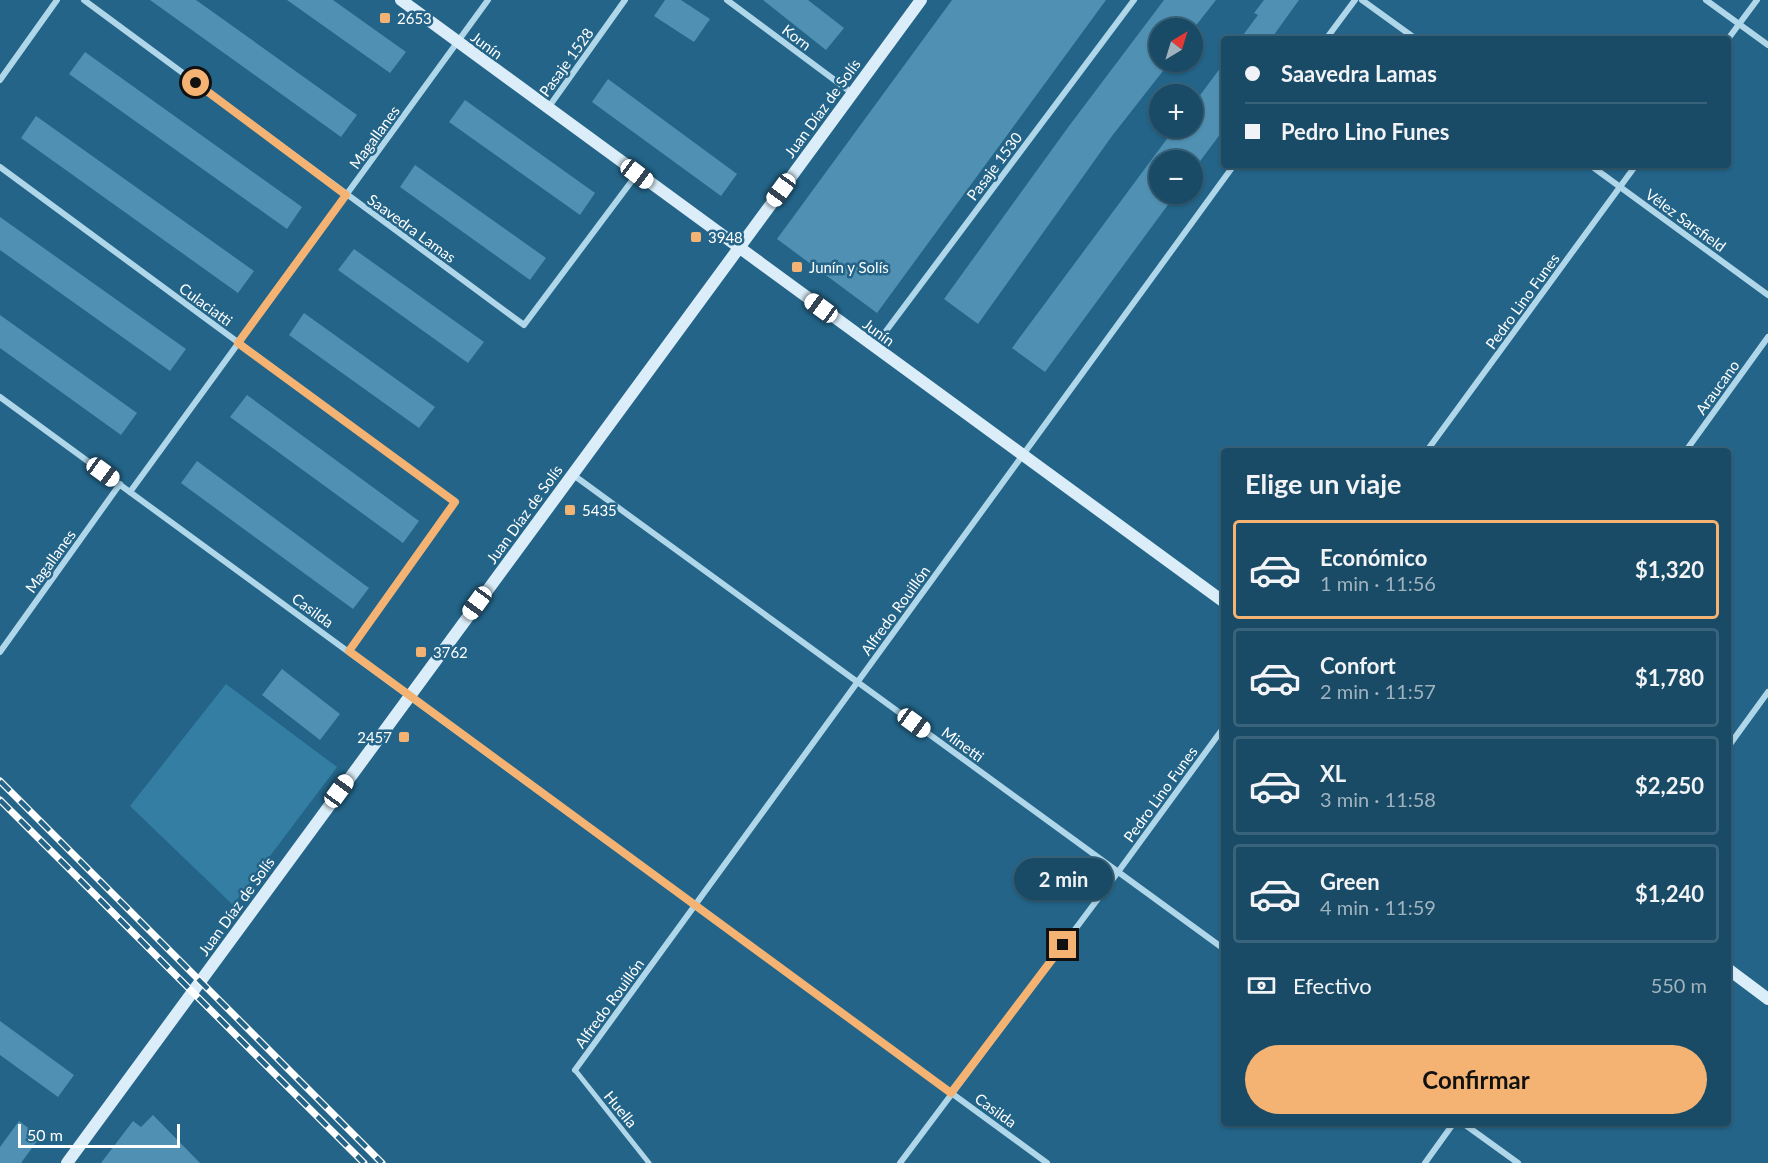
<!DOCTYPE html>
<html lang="es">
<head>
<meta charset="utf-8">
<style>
	:root { --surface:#1a4b66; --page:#23526c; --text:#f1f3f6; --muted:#9fb3bf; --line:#38637a; --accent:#f4b372 }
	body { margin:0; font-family:Lato,sans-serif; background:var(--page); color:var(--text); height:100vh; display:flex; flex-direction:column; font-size:22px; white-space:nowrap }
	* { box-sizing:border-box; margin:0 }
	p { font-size:20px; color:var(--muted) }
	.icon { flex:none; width:33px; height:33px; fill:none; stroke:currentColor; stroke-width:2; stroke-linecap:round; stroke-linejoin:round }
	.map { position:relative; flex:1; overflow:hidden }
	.sheet { position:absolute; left:1221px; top:448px; width:510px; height:678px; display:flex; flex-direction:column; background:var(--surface); border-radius:6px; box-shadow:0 2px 4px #0004,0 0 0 2px var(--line) }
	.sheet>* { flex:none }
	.guide { position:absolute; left:1221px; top:36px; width:510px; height:132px; border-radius:6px; box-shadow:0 2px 4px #0004,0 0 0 2px var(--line); display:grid; align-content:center; height:132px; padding:0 24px; background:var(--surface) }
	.needle { width:39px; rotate:38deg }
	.fabs { position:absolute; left:1149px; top:18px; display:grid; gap:12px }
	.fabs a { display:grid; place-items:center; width:54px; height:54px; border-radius:50%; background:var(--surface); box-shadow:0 2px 4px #0004,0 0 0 2px var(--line); font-size:30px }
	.scale { position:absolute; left:18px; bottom:15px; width:162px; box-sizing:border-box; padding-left:6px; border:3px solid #fff; border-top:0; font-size:16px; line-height:21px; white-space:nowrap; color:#fff; -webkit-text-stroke:4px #236488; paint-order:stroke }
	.end { position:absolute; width:27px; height:27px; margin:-14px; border:8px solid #f4b372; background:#111; box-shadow:0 0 0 3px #111 }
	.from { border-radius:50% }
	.bubble { position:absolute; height:42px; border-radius:21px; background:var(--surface); box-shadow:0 2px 4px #0004,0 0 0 2px var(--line); font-size:20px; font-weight:700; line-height:42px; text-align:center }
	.car { position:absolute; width:18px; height:36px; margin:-18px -9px; border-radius:8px; box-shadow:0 0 4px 2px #0007; background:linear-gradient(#fff 24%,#345 0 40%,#fff 0 76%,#345 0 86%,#fff 0) }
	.guide b { display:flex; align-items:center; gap:21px; height:57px; font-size:22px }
	.guide b+b { border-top:2px solid var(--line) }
	.guide i { width:15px; height:15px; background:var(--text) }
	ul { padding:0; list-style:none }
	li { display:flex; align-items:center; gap:18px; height:99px; margin:0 12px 9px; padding:0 12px; border:3px solid var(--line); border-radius:6px }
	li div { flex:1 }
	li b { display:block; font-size:22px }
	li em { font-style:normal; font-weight:700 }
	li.current { border-color:var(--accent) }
	li>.icon { width:54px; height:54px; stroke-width:1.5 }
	h2 { padding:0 24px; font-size:27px; line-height:72px }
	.pay { display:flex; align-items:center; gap:15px; height:66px; padding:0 24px; font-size:22px }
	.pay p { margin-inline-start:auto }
	.button { display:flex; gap:12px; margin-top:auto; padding:12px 24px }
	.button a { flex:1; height:69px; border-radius:36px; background:var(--accent); color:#111; font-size:24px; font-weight:700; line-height:69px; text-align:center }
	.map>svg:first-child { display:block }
	.green { fill:#357ea3 }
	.building { fill:#5090b2 }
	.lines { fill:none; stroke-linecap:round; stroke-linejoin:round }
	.pedestrian { stroke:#afd6e9; stroke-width:5 }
	.minor { stroke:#afd6e9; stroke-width:6 }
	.secondary { stroke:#daedf8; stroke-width:12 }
	.rail-casing { stroke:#fff; stroke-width:7 }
	.rail { stroke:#236488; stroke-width:4.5; stroke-dasharray:14; stroke-linecap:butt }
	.route { stroke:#f4b372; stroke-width:8 }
	.poi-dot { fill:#f4b372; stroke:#236488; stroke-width:2 }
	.labels { text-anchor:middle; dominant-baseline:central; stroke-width:5; stroke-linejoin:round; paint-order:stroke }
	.poi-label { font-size:15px; fill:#fff; stroke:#236488; text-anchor:start }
	.street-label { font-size:15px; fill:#fff; stroke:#236488 }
</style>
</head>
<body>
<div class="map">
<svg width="1768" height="1163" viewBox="0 0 1768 1163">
	<rect width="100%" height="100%" fill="#236488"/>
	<path class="green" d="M226 684 337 767 233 905 130 806Z"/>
	<g class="building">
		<path d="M150 0H196L357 115 341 137Z"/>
		<path d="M287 0H333L406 52 390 73Z"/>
		<path d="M665 0H681L710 19 694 42 654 16Z"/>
		<path d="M763 0H808L844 28 826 50Z"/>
		<path d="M952 0H1106L877 313 777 239Z"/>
		<path d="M1164 0H1216L1194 28H1160V62H1170L1112 136 978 324 944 299 1069 126Z"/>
		<path d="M1264 0H1299L1271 39H1240L1258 15 1254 13Z"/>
		<path d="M85 52 302 207 287 229 69 74Z"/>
		<path d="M1224 63V129L1192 172V160H1160V194L1170 202 1045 372 1012 348 1175 128H1192V106Z"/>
		<path d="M608 79 737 174 721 196 592 102Z"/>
		<path d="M465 100 595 193 580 215 449 122Z"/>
		<path d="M36 116 254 271 238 293 21 138Z"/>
		<path d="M415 165 546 258 530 280 400 187Z"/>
		<path d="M0 217 186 349 170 371 0 250Z"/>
		<path d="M354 249 484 342 468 363 338 270Z"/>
		<path d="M304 313 435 407 419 428 289 335Z"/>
		<path d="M0 315 137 413 121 435 0 348Z"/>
		<path d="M247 395 419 521 403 543 230 417Z"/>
		<path d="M197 461 369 588 353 609 181 483Z"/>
		<path d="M282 669 340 714 320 740 262 695Z"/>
		<path d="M0 1021 74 1075 58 1097 0 1055Z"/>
		<path d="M153 1115 200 1163H101L133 1121 141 1127Z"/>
		<path d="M19 1121 40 1137 21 1163H0V1147Z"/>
	</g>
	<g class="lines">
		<path class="pedestrian" d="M575 1070 649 1163"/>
		<g class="minor">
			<path d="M84 0 524 325 637 174"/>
			<path d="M727 0 852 93"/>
			<path d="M1362 0 1416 39"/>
			<path d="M1706 0 1768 45"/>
			<path d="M1326 39 1355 0"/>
			<path d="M1728 39 1757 0"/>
			<path d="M0 80 57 0"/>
			<path d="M548 108 625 0"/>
			<path d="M1590 165 1768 295"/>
			<path d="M0 167 455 502 349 651"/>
			<path d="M874 347 1134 0"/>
			<path d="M0 397 1047 1163"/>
			<path d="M1426 452 1636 165"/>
			<path d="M1685 452 1768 337"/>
			<path d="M572 474 1224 949"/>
			<path d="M130 492 488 0"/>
			<path d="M0 652 120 484"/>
			<path d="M1728 747 1768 692"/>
			<path d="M575 1070 1234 165"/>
			<path d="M1464 1124 1518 1163"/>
			<path d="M900 1163 1118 872 1224 727"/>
			<path d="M1425 1163 1453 1124"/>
		</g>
		<g class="secondary">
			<path d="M401 0 1224 602"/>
			<path d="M1728 969 1768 999"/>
			<path d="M67 1163 921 0"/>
		</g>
		<defs>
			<g id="rail">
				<path d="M0 781 382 1163"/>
				<path d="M0 800 364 1163"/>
			</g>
		</defs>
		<use href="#rail" class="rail-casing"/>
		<use href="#rail" class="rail"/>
	</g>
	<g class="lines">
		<path class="route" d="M196 83 346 195 238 343 455 502 349 651 951 1093 1063 945"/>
	</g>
	<g class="poi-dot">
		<rect x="379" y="12" width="12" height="12" rx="3"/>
		<rect x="690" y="231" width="12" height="12" rx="3"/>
		<rect x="791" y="261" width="12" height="12" rx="3"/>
		<rect x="564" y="504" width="12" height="12" rx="3"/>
		<rect x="415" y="646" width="12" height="12" rx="3"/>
		<rect x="398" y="731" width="12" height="12" rx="3"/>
	</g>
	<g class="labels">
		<g class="poi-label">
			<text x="397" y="18">2653</text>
			<text x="708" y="237">3948</text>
			<text x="809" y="267">Junín y Solís</text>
			<text x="582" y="510">5435</text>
			<text x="433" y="652">3762</text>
			<text x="392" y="737" text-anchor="end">2457</text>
		</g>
		<g class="street-label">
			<text transform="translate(797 37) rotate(37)">Korn</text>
			<text transform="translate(487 45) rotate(36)">Junín</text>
			<text transform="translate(566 62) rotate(-54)">Pasaje 1528</text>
			<text transform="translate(822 108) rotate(-54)">Juan Díaz de Solís</text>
			<text transform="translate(374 137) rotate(-54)">Magallanes</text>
			<text transform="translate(994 166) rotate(-53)">Pasaje 1530</text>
			<text transform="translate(1686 220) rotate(36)">Vélez Sarsfield</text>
			<text transform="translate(412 228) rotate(36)">Saavedra Lamas</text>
			<text transform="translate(1522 301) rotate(-54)">Pedro Lino Funes</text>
			<text transform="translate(206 304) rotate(36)">Culaciatti</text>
			<text transform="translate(879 332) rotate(36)">Junín</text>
			<text transform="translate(1717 387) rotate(-54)">Araucano</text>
			<text transform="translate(524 514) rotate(-54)">Juan Díaz de Solís</text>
			<text transform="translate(50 561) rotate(-54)">Magallanes</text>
			<text transform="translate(313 610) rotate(36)">Casilda</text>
			<text transform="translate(895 610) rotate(-54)">Alfredo Rouillón</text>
			<text transform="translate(963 744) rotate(36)">Minetti</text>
			<text transform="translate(1160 794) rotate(-54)">Pedro Lino Funes</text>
			<text transform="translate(236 906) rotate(-54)">Juan Díaz de Solís</text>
			<text transform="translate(609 1003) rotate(-54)">Alfredo Rouillón</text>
			<text transform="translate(621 1109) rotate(51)">Huella</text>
			<text transform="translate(996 1110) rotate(36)">Casilda</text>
		</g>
	</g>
</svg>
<div class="fabs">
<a><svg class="needle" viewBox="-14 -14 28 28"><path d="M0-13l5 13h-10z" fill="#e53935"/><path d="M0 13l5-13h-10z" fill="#9fb3bf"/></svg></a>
<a>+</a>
<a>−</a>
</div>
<div class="scale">50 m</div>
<i class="end from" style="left:196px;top:83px"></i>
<i class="end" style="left:1063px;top:945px"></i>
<div class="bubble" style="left:1014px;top:858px;width:99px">2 min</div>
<i class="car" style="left:637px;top:174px;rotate:127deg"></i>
<i class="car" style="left:781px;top:190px;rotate:216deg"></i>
<i class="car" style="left:821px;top:308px;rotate:306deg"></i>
<i class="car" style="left:103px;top:472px;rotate:126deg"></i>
<i class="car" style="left:477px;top:603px;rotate:216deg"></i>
<i class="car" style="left:914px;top:723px;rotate:126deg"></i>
<i class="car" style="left:339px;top:791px;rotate:36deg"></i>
<div class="guide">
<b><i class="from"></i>Saavedra Lamas</b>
<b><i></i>Pedro Lino Funes</b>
</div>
<section class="sheet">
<h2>Elige un viaje</h2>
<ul>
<li class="current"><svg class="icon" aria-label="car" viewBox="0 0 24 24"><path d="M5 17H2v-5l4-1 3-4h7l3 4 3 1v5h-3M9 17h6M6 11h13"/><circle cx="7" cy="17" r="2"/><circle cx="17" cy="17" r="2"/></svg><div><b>Económico</b><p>1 min · 11:56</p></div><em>$1,320</em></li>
<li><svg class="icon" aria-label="car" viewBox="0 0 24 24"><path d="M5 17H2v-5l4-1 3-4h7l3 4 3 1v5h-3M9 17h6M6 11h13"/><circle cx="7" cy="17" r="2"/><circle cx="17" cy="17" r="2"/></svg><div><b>Confort</b><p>2 min · 11:57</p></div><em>$1,780</em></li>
<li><svg class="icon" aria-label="car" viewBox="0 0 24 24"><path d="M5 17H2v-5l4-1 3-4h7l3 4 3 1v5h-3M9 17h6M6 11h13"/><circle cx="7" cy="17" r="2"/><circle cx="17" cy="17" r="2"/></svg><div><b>XL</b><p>3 min · 11:58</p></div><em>$2,250</em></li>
<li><svg class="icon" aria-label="car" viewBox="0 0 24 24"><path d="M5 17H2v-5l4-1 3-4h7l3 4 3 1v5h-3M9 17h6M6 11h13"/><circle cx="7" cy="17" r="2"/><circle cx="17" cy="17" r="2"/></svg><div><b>Green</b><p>4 min · 11:59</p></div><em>$1,240</em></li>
</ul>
<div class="pay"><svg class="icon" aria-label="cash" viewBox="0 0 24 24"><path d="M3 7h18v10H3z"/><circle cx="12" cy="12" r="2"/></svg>Efectivo<p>550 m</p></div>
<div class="button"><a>Confirmar</a></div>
</section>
</div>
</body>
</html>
